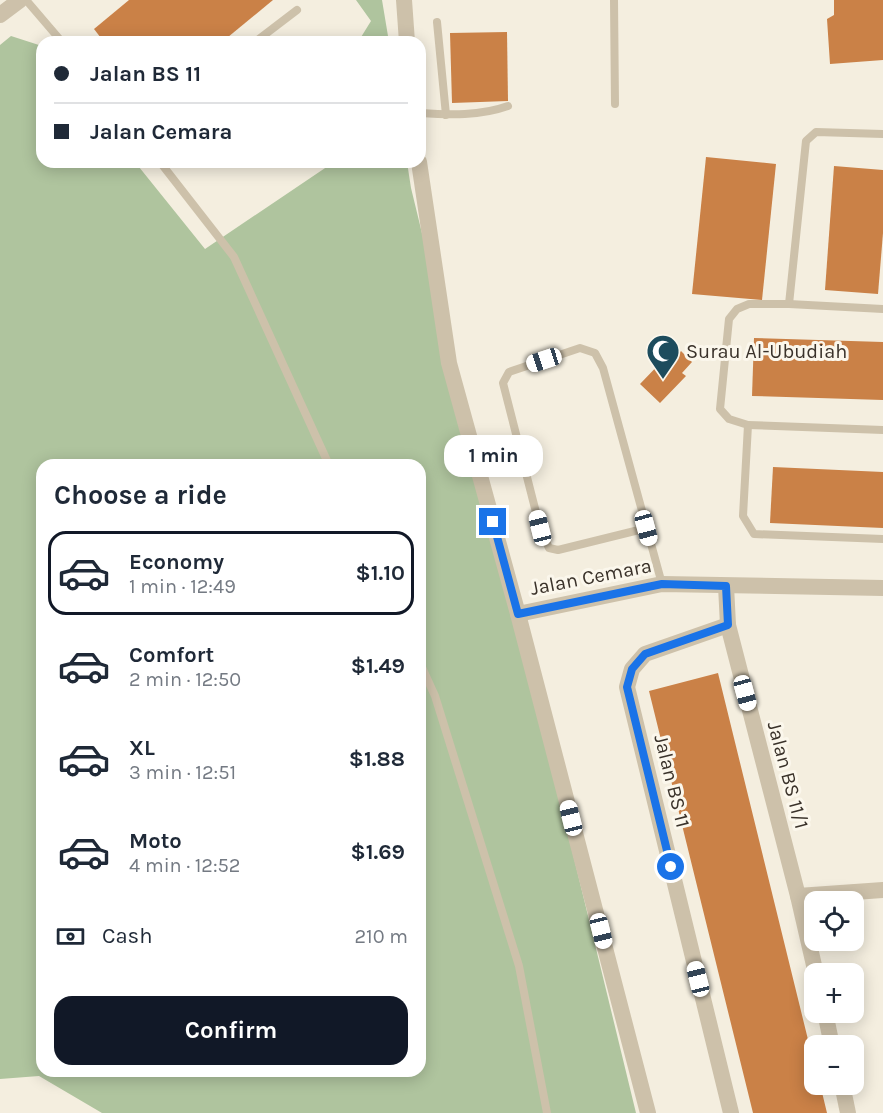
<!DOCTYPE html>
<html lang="en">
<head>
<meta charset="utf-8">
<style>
	:root { --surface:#fff; --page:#f6f6f7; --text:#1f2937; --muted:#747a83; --line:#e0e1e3; --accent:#111827 }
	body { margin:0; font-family:Karla,sans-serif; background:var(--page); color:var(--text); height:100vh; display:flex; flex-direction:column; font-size:22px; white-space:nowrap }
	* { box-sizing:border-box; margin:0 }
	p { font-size:20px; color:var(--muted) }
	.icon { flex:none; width:33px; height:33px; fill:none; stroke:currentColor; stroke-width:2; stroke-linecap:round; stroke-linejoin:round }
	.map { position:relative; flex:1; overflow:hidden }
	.drawer { position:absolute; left:36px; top:459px; width:390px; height:618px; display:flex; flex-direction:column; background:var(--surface); border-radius:18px; box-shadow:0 3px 15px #0003 }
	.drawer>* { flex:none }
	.top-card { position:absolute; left:36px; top:36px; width:390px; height:132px; border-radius:18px; box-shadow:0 3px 15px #0003; display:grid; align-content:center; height:132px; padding:0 18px; background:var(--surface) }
	.tools { position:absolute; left:804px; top:891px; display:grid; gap:12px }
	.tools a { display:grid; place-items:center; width:60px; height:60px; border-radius:12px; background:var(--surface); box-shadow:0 3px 15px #0003; font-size:30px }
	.end { position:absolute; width:27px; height:27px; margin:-14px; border:8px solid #1a73e8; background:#fff; box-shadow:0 0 0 3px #fff }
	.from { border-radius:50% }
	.bubble { position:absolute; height:42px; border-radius:18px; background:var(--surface); box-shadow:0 3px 15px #0003; font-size:20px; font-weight:700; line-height:42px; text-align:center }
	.car { position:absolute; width:18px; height:36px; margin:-18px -9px; border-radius:8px; box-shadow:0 0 4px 2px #0007; background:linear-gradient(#fff 24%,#345 0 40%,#fff 0 76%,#345 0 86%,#fff 0) }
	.top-card b { display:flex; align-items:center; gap:21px; height:57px; font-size:22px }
	.top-card b+b { border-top:2px solid var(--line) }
	.top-card i { width:15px; height:15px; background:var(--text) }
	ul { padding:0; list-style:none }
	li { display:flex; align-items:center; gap:18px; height:84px; margin:0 12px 9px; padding:0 6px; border:3px solid transparent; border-radius:18px }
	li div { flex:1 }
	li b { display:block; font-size:22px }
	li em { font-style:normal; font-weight:700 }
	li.selected { border-color:var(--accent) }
	li>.icon { width:54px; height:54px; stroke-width:1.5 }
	h2 { padding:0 18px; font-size:27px; line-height:72px }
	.pay { display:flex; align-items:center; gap:15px; height:66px; padding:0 18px; font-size:22px }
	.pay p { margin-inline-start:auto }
	.primary-button { display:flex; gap:12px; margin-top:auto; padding:12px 18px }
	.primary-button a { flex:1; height:69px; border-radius:18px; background:var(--accent); color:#fff; font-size:24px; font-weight:700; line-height:69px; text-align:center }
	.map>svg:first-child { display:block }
	.green { fill:#afc49e; fill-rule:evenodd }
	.building { fill:#ca8147 }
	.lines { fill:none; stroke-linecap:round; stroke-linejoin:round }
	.service { stroke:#cdc1aa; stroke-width:8 }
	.minor { stroke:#cdc1aa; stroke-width:16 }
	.route { stroke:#1a73e8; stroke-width:8 }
	.labels { text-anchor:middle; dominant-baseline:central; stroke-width:6; stroke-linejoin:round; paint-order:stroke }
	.poi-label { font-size:20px; fill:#3a322a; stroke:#fbf7ec; text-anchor:start }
	.street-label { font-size:20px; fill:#3a322a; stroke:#fbf7ec }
</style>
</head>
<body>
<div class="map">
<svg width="883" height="1113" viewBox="0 0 883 1113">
	<rect width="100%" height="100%" fill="#f4eedf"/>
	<g class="green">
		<path d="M356 0H382L389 42H358L371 21Z"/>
		<path d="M11 36 42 46V162H135L205 249 334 162H407L411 188 636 1113H102L39 1076 0 1079V45ZM42 465H420V1071H42Z"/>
	</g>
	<g class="building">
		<path d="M129 0H273L222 42H104L94 29Z"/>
		<path d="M834 0H883V60L830 64 827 19 834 15Z"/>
		<path d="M507 32 508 101 452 103 450 33Z"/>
		<path d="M706 157 776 164 762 300 692 294Z"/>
		<path d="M834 166 883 170V233L878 294 825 290Z"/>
		<path d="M754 338 883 342V400L752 396Z"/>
		<path d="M681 351 692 362 682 373 686 376 660 403 640 384 666 357 671 362Z"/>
		<path d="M773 467 883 472V528L770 523Z"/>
		<path d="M718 673 814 1064V1084H820L827 1113H753L649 691Z"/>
	</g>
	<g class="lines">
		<g class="service">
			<path d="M26 0 62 42"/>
			<path d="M614 0 615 104"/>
			<path d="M437 22 446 115"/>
			<path d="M255 42 297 10"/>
			<path d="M420 113C450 115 480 116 508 106"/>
			<path d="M160 162 234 257 329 465"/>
			<path d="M789 304 806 141 816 132 883 134"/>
			<path d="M883 309 789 304H749L737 309 729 319 720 409 729 419 748 425 743 516 754 534 883 539"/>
			<path d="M748 425 883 430"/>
			<path d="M647 528 558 550 549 548 540 528 503 383 509 372 580 348 595 353 603 368 662 584"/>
			<path d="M420 663 435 696 519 966 547 1113"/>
		</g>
		<g class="minor">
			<path d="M404 0 407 42"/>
			<path d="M0 15 20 0"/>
			<path d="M419 162 449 363 518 614 648 1113"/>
			<path d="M726 586 728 625 798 896 816 974"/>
			<path d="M518 614 662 584 883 588"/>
			<path d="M728 625 645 654 632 669 627 687 731 1113"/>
			<path d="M798 896 883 890"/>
			<path d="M825 1012 832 1046"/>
			<path d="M842 1084 848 1113"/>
		</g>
	</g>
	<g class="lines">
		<path class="route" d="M493 522 518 614 662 584 726 586 728 625 645 654 632 669 627 687 671 867"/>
	</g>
	<defs>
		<symbol id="mosque-pin" viewBox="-11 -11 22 30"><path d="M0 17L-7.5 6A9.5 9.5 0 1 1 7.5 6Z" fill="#1d4c5d" stroke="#fbf7ec"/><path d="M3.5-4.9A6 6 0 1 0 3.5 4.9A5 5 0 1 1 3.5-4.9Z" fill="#fff"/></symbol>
	</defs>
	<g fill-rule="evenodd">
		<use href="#mosque-pin" x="644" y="332" width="38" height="52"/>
	</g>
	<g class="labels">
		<g class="poi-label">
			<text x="686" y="351">Surau Al-Ubudiah</text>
		</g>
		<g class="street-label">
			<text transform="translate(591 577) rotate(-11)">Jalan Cemara</text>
			<text transform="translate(788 775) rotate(75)">Jalan BS 11/1</text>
			<text transform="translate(672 781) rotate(76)">Jalan BS 11</text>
		</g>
	</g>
</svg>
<div class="tools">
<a><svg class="icon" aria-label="locate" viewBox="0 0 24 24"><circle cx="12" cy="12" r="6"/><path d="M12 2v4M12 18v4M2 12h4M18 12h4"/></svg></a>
<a>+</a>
<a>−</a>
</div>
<i class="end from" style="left:671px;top:867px"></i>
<i class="end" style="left:493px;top:522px"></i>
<div class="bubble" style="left:444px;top:435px;width:99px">1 min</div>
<i class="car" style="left:544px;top:360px;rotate:252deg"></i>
<i class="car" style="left:540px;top:528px;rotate:346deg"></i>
<i class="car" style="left:646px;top:528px;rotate:165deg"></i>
<i class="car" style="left:745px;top:693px;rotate:165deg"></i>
<i class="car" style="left:571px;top:818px;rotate:346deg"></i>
<i class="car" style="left:601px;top:931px;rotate:166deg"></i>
<i class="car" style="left:698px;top:979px;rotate:346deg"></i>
<div class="top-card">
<b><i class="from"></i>Jalan BS 11</b>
<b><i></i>Jalan Cemara</b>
</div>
<section class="drawer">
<h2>Choose a ride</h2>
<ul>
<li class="selected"><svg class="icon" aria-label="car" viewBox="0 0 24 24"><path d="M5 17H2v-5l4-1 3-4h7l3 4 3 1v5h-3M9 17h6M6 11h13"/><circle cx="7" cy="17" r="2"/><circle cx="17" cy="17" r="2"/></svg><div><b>Economy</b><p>1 min · 12:49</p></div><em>$1.10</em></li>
<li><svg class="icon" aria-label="car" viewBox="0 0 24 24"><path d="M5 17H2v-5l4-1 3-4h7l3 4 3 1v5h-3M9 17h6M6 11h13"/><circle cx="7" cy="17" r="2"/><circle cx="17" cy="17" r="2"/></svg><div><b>Comfort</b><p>2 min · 12:50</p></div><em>$1.49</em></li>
<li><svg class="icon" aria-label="car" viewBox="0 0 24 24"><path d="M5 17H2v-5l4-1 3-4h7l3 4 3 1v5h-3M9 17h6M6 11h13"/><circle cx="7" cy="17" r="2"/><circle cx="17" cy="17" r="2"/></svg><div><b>XL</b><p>3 min · 12:51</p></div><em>$1.88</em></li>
<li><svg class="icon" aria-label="car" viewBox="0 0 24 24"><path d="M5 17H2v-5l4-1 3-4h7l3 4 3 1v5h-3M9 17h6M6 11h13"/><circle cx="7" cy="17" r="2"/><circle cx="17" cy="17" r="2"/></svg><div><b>Moto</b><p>4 min · 12:52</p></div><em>$1.69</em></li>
</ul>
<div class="pay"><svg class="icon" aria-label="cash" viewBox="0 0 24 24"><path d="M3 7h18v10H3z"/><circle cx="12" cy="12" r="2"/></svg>Cash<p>210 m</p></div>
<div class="primary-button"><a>Confirm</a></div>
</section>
</div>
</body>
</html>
